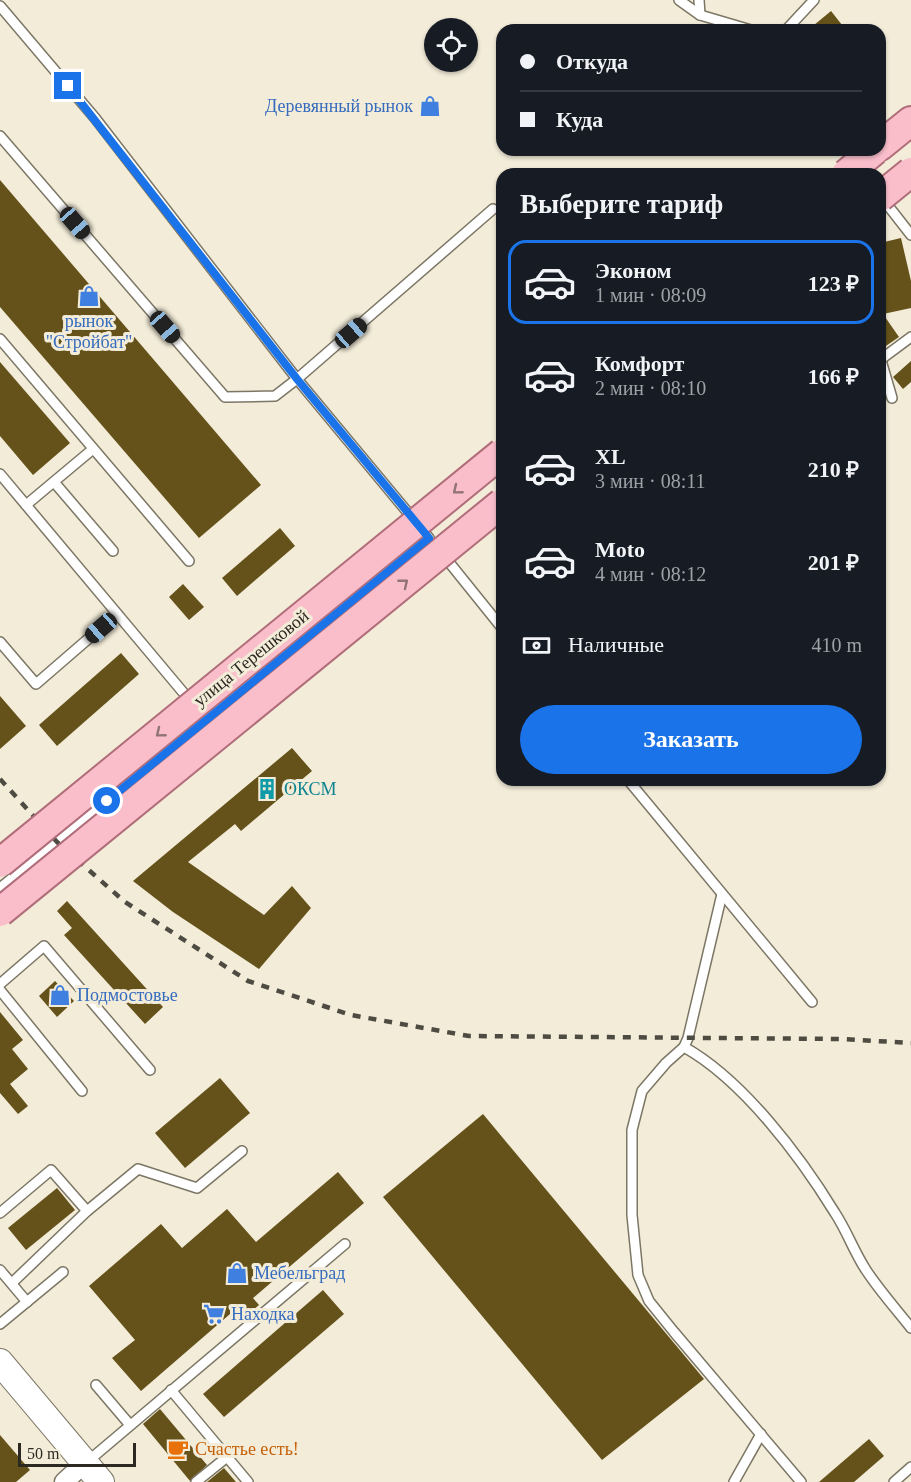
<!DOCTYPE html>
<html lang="ru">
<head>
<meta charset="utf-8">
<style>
	:root { --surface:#171b24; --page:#242831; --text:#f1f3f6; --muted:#9ea1a6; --line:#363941; --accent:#1a73e8 }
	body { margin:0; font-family:"Times New Roman",serif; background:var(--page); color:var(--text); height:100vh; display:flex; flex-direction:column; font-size:22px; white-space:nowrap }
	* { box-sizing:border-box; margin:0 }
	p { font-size:20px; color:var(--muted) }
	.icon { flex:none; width:33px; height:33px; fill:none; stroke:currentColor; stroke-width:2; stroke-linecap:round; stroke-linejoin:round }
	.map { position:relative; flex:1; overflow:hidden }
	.panel { position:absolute; left:496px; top:168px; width:390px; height:618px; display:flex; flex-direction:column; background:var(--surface); border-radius:18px; box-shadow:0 2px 4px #0004 }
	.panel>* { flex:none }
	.guide { position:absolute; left:496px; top:24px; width:390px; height:132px; border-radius:18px; box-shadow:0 2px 4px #0004; display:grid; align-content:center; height:132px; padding:0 24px; background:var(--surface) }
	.fabs { position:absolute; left:424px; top:18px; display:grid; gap:12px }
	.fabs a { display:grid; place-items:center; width:54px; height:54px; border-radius:50%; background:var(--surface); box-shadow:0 2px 4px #0004; font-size:30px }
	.scale { position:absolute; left:18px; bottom:15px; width:118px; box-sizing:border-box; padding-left:6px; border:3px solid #2b2922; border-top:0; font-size:16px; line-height:21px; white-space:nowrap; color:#2b2922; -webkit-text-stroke:4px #f3ecd9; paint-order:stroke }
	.end { position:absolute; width:27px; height:27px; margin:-14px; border:8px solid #1a73e8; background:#fff; box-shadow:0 0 0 3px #fff }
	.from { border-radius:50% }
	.car { position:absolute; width:18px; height:36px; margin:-18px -9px; border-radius:8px; box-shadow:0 0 4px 2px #0007; background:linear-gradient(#222 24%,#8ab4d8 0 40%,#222 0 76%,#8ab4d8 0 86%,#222 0) }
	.guide b { display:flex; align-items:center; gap:21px; height:57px; font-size:22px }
	.guide b+b { border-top:2px solid var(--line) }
	.guide i { width:15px; height:15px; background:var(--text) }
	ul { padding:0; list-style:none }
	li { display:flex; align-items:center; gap:18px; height:84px; margin:0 12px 9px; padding:0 12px; border:3px solid transparent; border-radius:18px }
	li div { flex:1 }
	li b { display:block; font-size:22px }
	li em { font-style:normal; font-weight:700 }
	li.active { border-color:var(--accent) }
	li>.icon { width:54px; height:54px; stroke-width:1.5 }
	h2 { padding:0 24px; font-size:27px; line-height:72px }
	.pay { display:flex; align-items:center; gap:15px; height:66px; padding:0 24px; font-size:22px }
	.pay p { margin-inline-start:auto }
	.cta { display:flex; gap:12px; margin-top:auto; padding:12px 24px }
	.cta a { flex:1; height:69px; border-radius:36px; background:var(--accent); color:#fff; font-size:24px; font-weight:700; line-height:69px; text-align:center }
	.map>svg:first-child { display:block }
	.building { fill:#65521a }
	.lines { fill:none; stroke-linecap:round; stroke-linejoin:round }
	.lane-casing { stroke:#7c7665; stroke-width:12 }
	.street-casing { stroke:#7c7665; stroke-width:21 }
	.secondary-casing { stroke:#7c7665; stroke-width:28 }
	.primary-casing { stroke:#b06d79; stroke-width:32 }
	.lane { stroke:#fff; stroke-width:9 }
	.street { stroke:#fff; stroke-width:18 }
	.secondary { stroke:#fff; stroke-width:26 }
	.primary { stroke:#fabecb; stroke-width:28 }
	.rail { stroke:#4e4b42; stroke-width:4.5; stroke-dasharray:8 8; stroke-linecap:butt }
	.primary-bridge-casing { stroke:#b06d79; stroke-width:32; stroke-linecap:butt }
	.primary-bridge { stroke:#fabecb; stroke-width:28 }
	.oneway { stroke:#927476 }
	.route { stroke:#1a73e8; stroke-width:8 }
	.labels { text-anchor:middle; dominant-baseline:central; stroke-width:6; stroke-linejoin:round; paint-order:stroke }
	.shop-label { font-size:18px; fill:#366cbe; stroke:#f3ecd9; text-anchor:start }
	.street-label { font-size:18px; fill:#2b2922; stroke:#f3ecd9 }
	.culture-label { font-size:18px; fill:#0d838f; stroke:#f3ecd9; text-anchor:start }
	.food-label { font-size:18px; fill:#c56008; stroke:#f3ecd9; text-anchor:start }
</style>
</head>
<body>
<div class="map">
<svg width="911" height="1482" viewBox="0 0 911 1482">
	<rect width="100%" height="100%" fill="#f3ecd9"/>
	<g class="building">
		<path d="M831 11 846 30H808Z"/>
		<path d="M0 180 261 485 199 538 0 307Z"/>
		<path d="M901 238 911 281V308L883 314 899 337 880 350V243Z"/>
		<path d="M911 361V382L903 389 893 377Z"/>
		<path d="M0 362 70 443 33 475 0 436Z"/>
		<path d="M280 528 295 546 237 596 222 578Z"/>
		<path d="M183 584 204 607 189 620 169 597Z"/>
		<path d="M121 653 139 674 57 746 39 725Z"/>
		<path d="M0 696 26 726 0 749Z"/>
		<path d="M292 748 312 771 241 831 235 824 188 862 264 915 292 886 311 908 259 969 173 912 133 881Z"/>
		<path d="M67 901 163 1007 145 1024 64 935 72 928 57 911Z"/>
		<path d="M55 981 74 1001 57 1017 39 996Z"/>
		<path d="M0 1012 23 1040 12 1049 28 1069 10 1084 28 1106 18 1114 0 1093Z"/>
		<path d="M220 1078 250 1113 185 1168 155 1133Z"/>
		<path d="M483 1114 704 1379 602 1460 383 1197Z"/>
		<path d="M338 1172 364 1203 253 1298 259 1305 238 1323 230 1314 141 1391 112 1358 135 1340 89 1286 161 1224 182 1248 227 1209 256 1242Z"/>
		<path d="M57 1188 75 1210 26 1250 8 1228Z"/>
		<path d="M323 1290 344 1314 224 1417 203 1394Z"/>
		<path d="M160 1409 207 1465 190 1481 143 1424Z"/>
		<path d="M0 1435 30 1470 16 1482H0Z"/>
		<path d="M869 1439 884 1456 854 1482H819Z"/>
		<path d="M224 1468 236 1482H207Z"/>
	</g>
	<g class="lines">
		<defs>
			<g id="lane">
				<path d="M679 0 700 15 751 30"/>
				<path d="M699 0 700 15"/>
				<path d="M0 6 95 118 297 379 275 396 225 397 0 136"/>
				<path d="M786 30 814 0"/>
				<path d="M882 198 911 235"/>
				<path d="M0 339 189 561"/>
				<path d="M880 357 892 398"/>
				<path d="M880 360 911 337"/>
				<path d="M0 474 192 703"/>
				<path d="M54 482 113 551"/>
				<path d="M26 505 93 449"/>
				<path d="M444 556 502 628"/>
				<path d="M0 642 36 684 117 614"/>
				<path d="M628 780 812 1002"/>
				<path d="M0 888 429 538 297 379 493 209"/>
				<path d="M722 894 688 1038 684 1047 666 1063 642 1091 632 1130V1215L638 1275 649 1301 674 1332 801 1482"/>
				<path d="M0 984 44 946 150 1070"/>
				<path d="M0 990 82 1091"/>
				<path d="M684 1047C743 1080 800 1156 835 1213 847 1231 854 1252 866 1270 879 1290 896 1309 911 1328"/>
				<path d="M0 1213 51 1170 87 1211"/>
				<path d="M0 1270 27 1302"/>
				<path d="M12 1283 87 1211 138 1169 197 1188 242 1151"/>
				<path d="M0 1324 63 1272"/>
				<path d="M96 1385 130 1425"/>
				<path d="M171 1390 248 1482"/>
				<path d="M87 1462 345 1244"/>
				<path d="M196 1482 227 1457"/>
				<path d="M734 1482 761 1434"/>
				<path d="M894 1482 911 1467"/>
			</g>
			<path id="street" d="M64 1482 85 1463"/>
			<path id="secondary" d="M0 1362 101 1482"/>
			<path id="primary" d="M880 146 911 121"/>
		</defs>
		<use href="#lane" class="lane-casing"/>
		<use href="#street" class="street-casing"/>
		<use href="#secondary" class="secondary-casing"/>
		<use href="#primary" class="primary-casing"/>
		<use href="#lane" class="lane"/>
		<use href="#street" class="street"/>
		<use href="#secondary" class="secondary"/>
		<use href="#primary" class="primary"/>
		<path class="rail" d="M0 779 57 842 125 902 248 981 351 1015 469 1036 841 1039 911 1043"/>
		<defs>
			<g id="primary-bridge">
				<path d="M846 174 875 150"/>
				<path d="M880 197 911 172"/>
				<path d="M0 863 502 453"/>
				<path d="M0 912 502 503"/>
			</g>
		</defs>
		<use href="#primary-bridge" class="primary-bridge-casing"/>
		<use href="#primary-bridge" class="primary-bridge"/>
	</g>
	<defs><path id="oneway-chevron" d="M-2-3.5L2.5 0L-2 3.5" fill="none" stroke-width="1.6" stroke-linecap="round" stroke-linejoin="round" transform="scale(1.5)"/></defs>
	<g class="oneway">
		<use href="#oneway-chevron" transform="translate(457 490) rotate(141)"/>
		<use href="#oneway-chevron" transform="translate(404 583) rotate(-39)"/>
		<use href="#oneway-chevron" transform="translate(160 733) rotate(141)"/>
	</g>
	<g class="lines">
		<path class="route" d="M68 86 297 379 429 538 107 801"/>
	</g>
	<defs>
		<symbol id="shop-bare" viewBox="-9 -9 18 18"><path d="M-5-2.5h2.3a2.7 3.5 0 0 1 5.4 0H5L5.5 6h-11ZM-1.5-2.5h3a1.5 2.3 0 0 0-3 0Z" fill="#3f7fe0" stroke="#f3ecd9" stroke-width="2.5" paint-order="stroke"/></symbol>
		<symbol id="building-bare" viewBox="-9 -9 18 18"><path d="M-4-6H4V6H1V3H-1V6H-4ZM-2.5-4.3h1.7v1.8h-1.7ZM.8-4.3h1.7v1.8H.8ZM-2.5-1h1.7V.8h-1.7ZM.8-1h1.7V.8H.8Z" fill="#0f9aa8" stroke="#f3ecd9" stroke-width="2.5" paint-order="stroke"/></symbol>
		<symbol id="supermarket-bare" viewBox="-9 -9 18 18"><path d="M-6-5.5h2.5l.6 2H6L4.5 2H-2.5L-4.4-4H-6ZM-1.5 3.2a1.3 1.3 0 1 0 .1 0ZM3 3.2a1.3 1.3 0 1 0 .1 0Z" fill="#3f7fe0" stroke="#f3ecd9" stroke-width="2.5" paint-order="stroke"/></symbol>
		<symbol id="cafe-bare" viewBox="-9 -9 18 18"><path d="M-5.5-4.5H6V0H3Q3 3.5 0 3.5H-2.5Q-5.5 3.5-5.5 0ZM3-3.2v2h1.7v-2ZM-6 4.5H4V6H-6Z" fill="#e8710a" stroke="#f3ecd9" stroke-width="2.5" paint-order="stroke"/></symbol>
	</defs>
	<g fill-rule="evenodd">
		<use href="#shop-bare" x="415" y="91" width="30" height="30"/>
		<use href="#shop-bare" x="74" y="281" width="30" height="30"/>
		<use href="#building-bare" x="252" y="774" width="30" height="30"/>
		<use href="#shop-bare" x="45" y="980" width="30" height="30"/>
		<use href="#shop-bare" x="222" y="1258" width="30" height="30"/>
		<use href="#supermarket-bare" x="199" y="1299" width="30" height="30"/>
		<use href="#cafe-bare" x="163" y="1434" width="30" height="30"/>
	</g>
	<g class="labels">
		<g class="shop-label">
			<text x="413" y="106" text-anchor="end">Деревянный рынок</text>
			<text x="89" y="321" text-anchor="middle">рынок<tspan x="89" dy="21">"Стройбат"</tspan></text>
			<text x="77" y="995">Подмостовье</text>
			<text x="254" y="1273">Мебельград</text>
			<text x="231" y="1314">Находка</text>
		</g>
		<g class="street-label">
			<text transform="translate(251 658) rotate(-39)">улица Терешковой</text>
		</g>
		<g class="culture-label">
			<text x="284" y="789">ОКСМ</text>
		</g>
		<g class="food-label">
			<text x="195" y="1449">Счастье есть!</text>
		</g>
	</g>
</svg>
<div class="fabs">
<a><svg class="icon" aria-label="locate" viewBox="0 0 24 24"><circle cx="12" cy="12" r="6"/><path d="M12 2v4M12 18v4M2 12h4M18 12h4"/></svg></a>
</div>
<div class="scale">50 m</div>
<i class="end from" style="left:107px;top:801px"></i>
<i class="end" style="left:68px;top:86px"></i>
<i class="car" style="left:75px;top:223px;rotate:139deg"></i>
<i class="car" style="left:165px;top:327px;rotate:139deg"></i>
<i class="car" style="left:351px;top:333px;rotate:49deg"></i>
<i class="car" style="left:101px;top:628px;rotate:229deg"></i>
<div class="guide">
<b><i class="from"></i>Откуда</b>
<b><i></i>Куда</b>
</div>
<section class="panel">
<h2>Выберите тариф</h2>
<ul>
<li class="active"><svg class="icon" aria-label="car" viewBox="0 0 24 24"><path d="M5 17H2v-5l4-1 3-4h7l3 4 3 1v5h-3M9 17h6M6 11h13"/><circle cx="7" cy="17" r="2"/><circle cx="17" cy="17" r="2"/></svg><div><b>Эконом</b><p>1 мин · 08:09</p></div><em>123 ₽</em></li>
<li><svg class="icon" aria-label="car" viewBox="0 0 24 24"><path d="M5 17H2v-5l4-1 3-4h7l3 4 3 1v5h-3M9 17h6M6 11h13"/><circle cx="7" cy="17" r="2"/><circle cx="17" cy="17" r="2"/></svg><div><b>Комфорт</b><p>2 мин · 08:10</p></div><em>166 ₽</em></li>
<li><svg class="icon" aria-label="car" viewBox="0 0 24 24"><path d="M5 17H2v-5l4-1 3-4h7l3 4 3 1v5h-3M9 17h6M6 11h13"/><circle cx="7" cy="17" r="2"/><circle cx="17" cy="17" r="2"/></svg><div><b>XL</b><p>3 мин · 08:11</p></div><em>210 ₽</em></li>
<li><svg class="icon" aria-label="car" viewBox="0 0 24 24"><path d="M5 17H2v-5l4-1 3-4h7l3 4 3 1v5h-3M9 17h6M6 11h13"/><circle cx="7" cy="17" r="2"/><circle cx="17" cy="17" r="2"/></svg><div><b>Moto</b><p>4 мин · 08:12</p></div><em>201 ₽</em></li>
</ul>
<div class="pay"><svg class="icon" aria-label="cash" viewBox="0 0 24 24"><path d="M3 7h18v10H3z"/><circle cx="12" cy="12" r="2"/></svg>Наличные<p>410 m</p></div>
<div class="cta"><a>Заказать</a></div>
</section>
</div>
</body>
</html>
